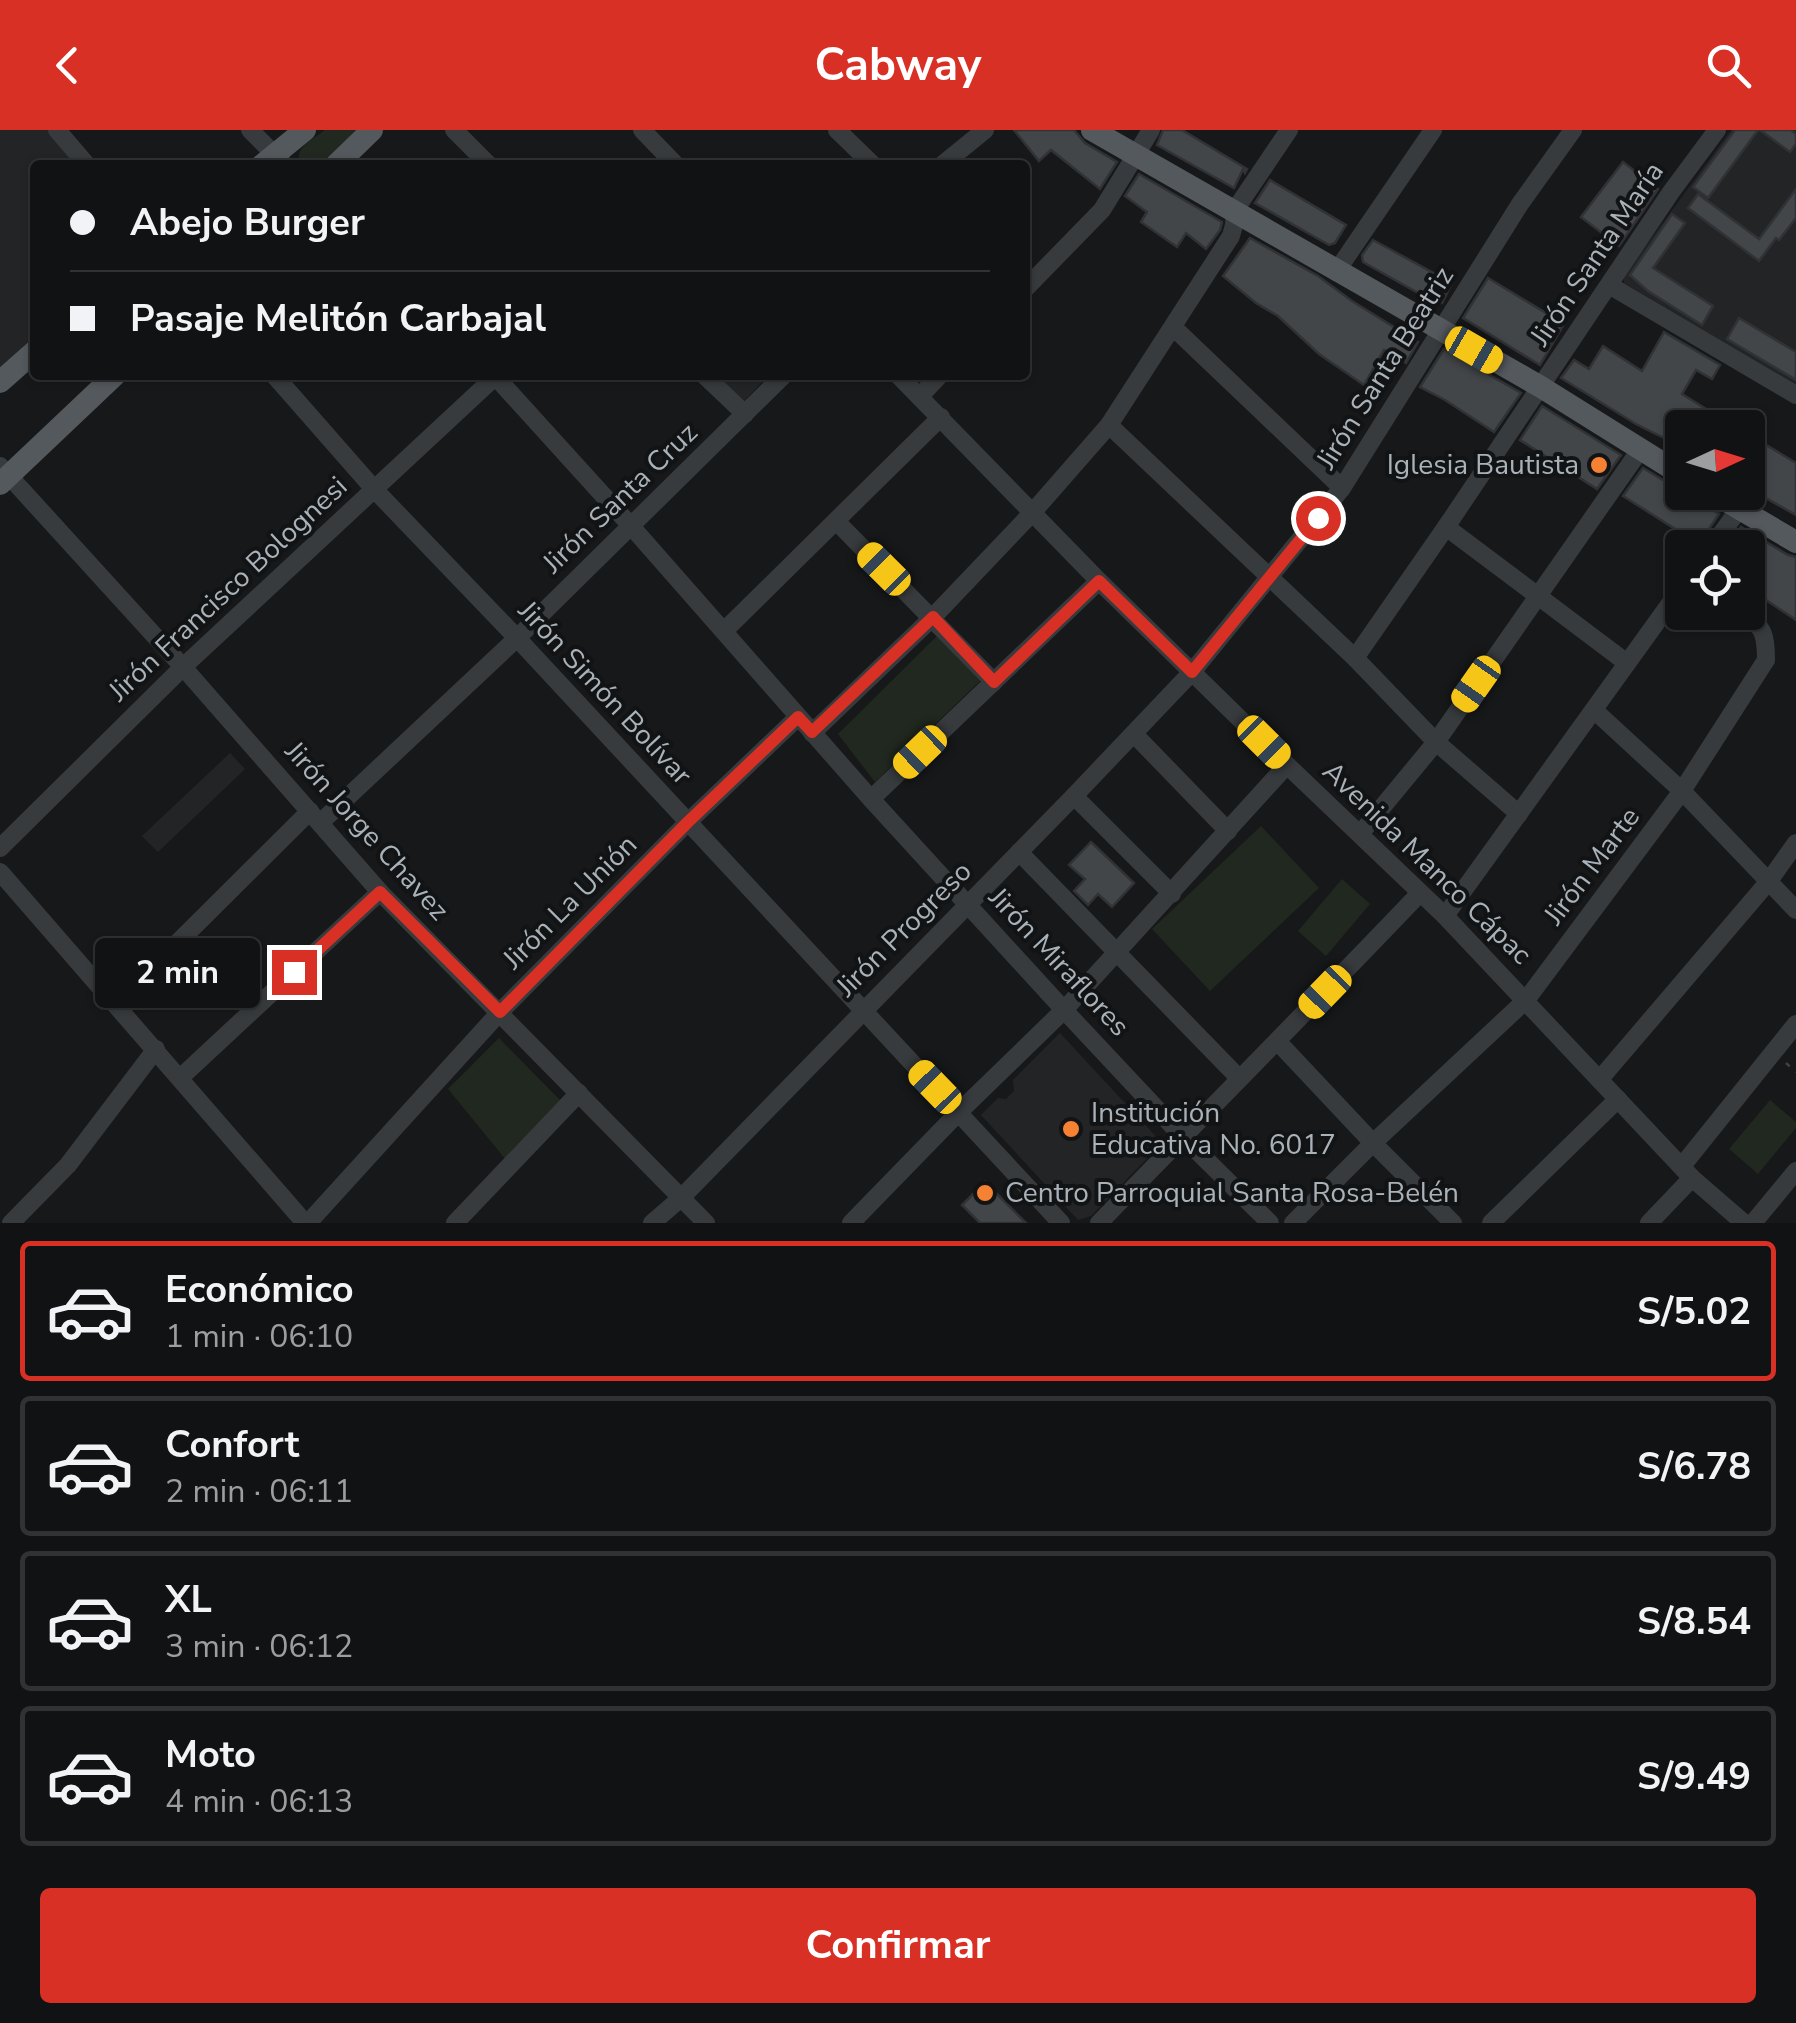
<!DOCTYPE html>
<html lang="es">
<head>
<meta charset="utf-8">
<style>
	:root { --surface:#111213; --page:#1e2021; --text:#f1f3f6; --muted:#9c9ea0; --line:#303233; --accent:#d93025 }
	body { margin:0; font-family:"Nunito Sans",sans-serif; background:var(--page); color:var(--text); height:100vh; display:flex; flex-direction:column; font-size:38px; white-space:nowrap }
	* { box-sizing:border-box; margin:0 }
	p { font-size:32px; color:var(--muted) }
	.icon { flex:none; width:55px; height:55px; fill:none; stroke:currentColor; stroke-width:2; stroke-linecap:round; stroke-linejoin:round }
	.map { position:relative; height:1093px; overflow:hidden }
	.side { display:flex; flex-direction:column; background:var(--surface); flex:1 }
	.side>* { flex:none }
	.guide { position:absolute; left:30px; top:30px; width:1000px; height:220px; border-radius:10px; box-shadow:0 2px 8px #0004,0 0 0 2px var(--line); display:grid; align-content:center; height:220px; padding:0 40px; background:var(--surface) }
	.needle { width:65px; rotate:86deg }
	.fabs { position:absolute; left:1665px; top:280px; display:grid; gap:20px }
	.fabs a { display:grid; place-items:center; width:100px; height:100px; border-radius:10px; background:var(--surface); box-shadow:0 2px 8px #0004,0 0 0 2px var(--line); font-size:50px }
	.end { position:absolute; width:45px; height:45px; margin:-22px; border:12px solid #d93025; background:#fff; box-shadow:0 0 0 5px #fff }
	.from { border-radius:50% }
	.bubble { position:absolute; height:70px; border-radius:10px; background:var(--surface); box-shadow:0 2px 8px #0004,0 0 0 2px var(--line); font-size:32px; font-weight:700; line-height:70px; text-align:center }
	.car { position:absolute; width:30px; height:60px; margin:-30px -15px; border-radius:12px; box-shadow:0 0 8px 2px #0007; background:linear-gradient(#f5c518 24%,#345 0 40%,#f5c518 0 76%,#345 0 86%,#f5c518 0) }
	.guide b { display:flex; align-items:center; gap:35px; height:95px; font-size:38px }
	.guide b+b { border-top:2px solid var(--line) }
	.guide i { width:25px; height:25px; background:var(--text) }
	ul { padding:18px 0 0; list-style:none }
	li { display:flex; align-items:center; gap:30px; height:140px; margin:0 20px 15px; padding:0 20px; border:5px solid var(--line); border-radius:10px }
	li div { flex:1 }
	li b { display:block; font-size:38px }
	li em { font-style:normal; font-weight:700 }
	li.current { border-color:var(--accent) }
	li>.icon { width:90px; height:90px; stroke-width:1.5 }
	.cta { display:flex; gap:20px; margin-top:auto; padding:20px 40px }
	.cta a { flex:1; height:115px; border-radius:10px; background:var(--accent); color:#fff; font-size:40px; font-weight:700; line-height:115px; text-align:center }
	header { display:flex; justify-content:space-between; align-items:center; height:130px; padding:0 40px; background:var(--accent); color:#fff; font-size:45px; font-weight:700 }
	.map>svg:first-child { display:block }
	.built { fill:#232426 }
	.green { fill:#20281f }
	.building { fill:#434649; stroke:#313235; stroke-width:2.5 }
	.lines { fill:none; stroke-linecap:round; stroke-linejoin:round }
	.path { stroke:#3e4246; stroke-width:2.5; stroke-dasharray:5 8; stroke-linecap:butt }
	.minor { stroke:#383b3e; stroke-width:18 }
	.major { stroke:#54595e; stroke-width:22 }
	.route { stroke:#d93025; stroke-width:12 }
	.poi-dot { fill:#f68133; stroke:#121314; stroke-width:4 }
	.labels { text-anchor:middle; dominant-baseline:central; stroke-width:8; stroke-linejoin:round; paint-order:stroke }
	.street-label { font-size:28px; fill:#a9b2b9; stroke:#121314 }
	.poi-label { font-size:28px; fill:#a9b2b9; stroke:#121314; text-anchor:start }
</style>
</head>
<body>
<header><svg class="icon" aria-label="back" viewBox="0 0 24 24"><path d="M15 5l-7 7 7 7"/></svg>Cabway<svg class="icon" aria-label="search" viewBox="0 0 24 24"><circle cx="10" cy="10" r="6"/><path d="M15 15l6 6"/></svg></header>
<div class="map">
<svg width="1796" height="1093" viewBox="0 0 1796 1093">
	<rect width="100%" height="100%" fill="#171819"/>
	<g class="built">
		<path d="M0 0H55L90 35H35V210L0 242Z"/>
		<path d="M1731 0H1796V256L1624 153 1623 147Z"/>
		<path d="M715 245H769L743 272Z"/>
		<path d="M230 623 245 639 158 722 142 706Z"/>
		<path d="M1060 903 1162 1013 1091 1086 1078 1090 981 985 998 968 1006 969 1014 961 1013 950Z"/>
	</g>
	<g class="green">
		<path d="M325 0H360L322 35H301C292 18 313 10 325 0Z"/>
		<path d="M938 505 981 550 875 652 838 604Z"/>
		<path d="M1261 696 1319 758 1210 861 1152 799Z"/>
		<path d="M1342 749 1370 774 1326 826 1298 801Z"/>
		<path d="M499 908 561 971 506 1030 448 959Z"/>
		<path d="M1770 970 1796 992V998L1758 1044 1729 1019Z"/>
	</g>
	<g class="building">
		<path d="M1014 0H1074L1085 13 1117 32 1100 59 1051 20 1039 31Z"/>
		<path d="M1163 0H1182L1247 39 1245 43 1243 39 1234 58 1157 15Z"/>
		<path d="M1735 0H1758L1708 68 1693 57Z"/>
		<path d="M1760 0H1791L1796 4V14L1790 22Z"/>
		<path d="M1623 32 1658 59 1619 116 1581 87Z"/>
		<path d="M1139 44 1222 92 1220 100 1206 119 1186 103 1177 117 1141 92 1147 82 1125 66Z"/>
		<path d="M1270 50 1346 95 1335 113 1329 115 1255 73Z"/>
		<path d="M1796 59V88L1779 110 1776 108 1759 131 1688 78 1698 64 1759 109Z"/>
		<path d="M1672 84 1685 93 1653 138 1713 176 1702 195 1648 161 1630 145Z"/>
		<path d="M1250 108 1318 146 1352 171 1418 212 1406 233 1384 220 1364 255 1319 224 1278 186 1256 173 1223 146Z"/>
		<path d="M1373 110 1452 153 1442 173H1436L1363 132 1362 125Z"/>
		<path d="M1488 148 1564 194 1540 235 1463 188Z"/>
		<path d="M1739 188 1796 222V250L1727 209Z"/>
		<path d="M1664 202 1720 235 1712 249 1696 240 1682 264 1737 298H1682V317L1636 294 1561 248 1574 230 1589 239 1603 216 1642 241Z"/>
		<path d="M1444 219 1521 263 1494 302 1445 270 1420 257Z"/>
		<path d="M1542 276 1621 325 1597 359 1520 310Z"/>
		<path d="M1748 304 1796 333V385L1757 363 1761 357 1748 349Z"/>
		<path d="M1643 338 1676 358 1673 362H1694L1703 374 1719 384 1699 414 1623 366Z"/>
		<path d="M1741 397 1788 425 1796 427V490L1748 458V418H1727Z"/>
		<path d="M1091 712 1134 753 1112 777 1098 764 1088 775 1074 761 1085 749 1069 735Z"/>
		<path d="M985 1052 1026 1093H980L962 1075Z"/>
	</g>
	<g class="lines">
		<path class="path" d="M1786 933 1796 942"/>
		<g class="minor">
			<path d="M57 0 87 35"/>
			<path d="M250 0 285 35"/>
			<path d="M454 0 489 35"/>
			<path d="M642 0 676 35"/>
			<path d="M837 0 873 35"/>
			<path d="M942 35 985 0"/>
			<path d="M1336 142 1433 0"/>
			<path d="M1609 155 1796 265"/>
			<path d="M1025 159 1102 80 1151 0"/>
			<path d="M1173 197 1342 358"/>
			<path d="M274 245 374 359 517 508 1061 1093"/>
			<path d="M494 245 631 396 871 669 1064 880 1183 1007 1270 1093"/>
			<path d="M704 245 745 284"/>
			<path d="M898 245 1099 451 1287 635 1445 786 1692 1048 1744 1093"/>
			<path d="M920 266 940 245"/>
			<path d="M1109 295 1355 528 1436 612 1519 684"/>
			<path d="M0 336 183 537 380 762 706 1093"/>
			<path d="M836 391 994 552"/>
			<path d="M1446 397 1627 533"/>
			<path d="M1711 418 1739 379"/>
			<path d="M724 501 941 287"/>
			<path d="M1355 528 1446 397 1671 62 1717 0"/>
			<path d="M1594 580 1682 661 1796 780"/>
			<path d="M812 603 933 487 1032 383 1109 295 1231 106 1234 95 1235 80 1289 0"/>
			<path d="M1134 604 1228 701"/>
			<path d="M1074 666 1172 764"/>
			<path d="M871 669 1099 451"/>
			<path d="M320 693 517 508 784 245"/>
			<path d="M1360 704 1436 612 1640 320"/>
			<path d="M0 718 183 537 497 245"/>
			<path d="M1019 722 1239 948"/>
			<path d="M0 742 305 1093"/>
			<path d="M1445 786 1682 457"/>
			<path d="M116 874 310 681"/>
			<path d="M1278 912 1373 1013 1453 1093"/>
			<path d="M180 948 380 762"/>
			<path d="M1600 949 1769 751 1796 713"/>
			<path d="M1682 1036 1796 894"/>
			<path d="M11 1093 68 1035 156 919"/>
			<path d="M308 1093 500 882 688 692 798 587"/>
			<path d="M455 1093 579 963"/>
			<path d="M652 1093 681 1068 1074 666 1192 542 1342 358 1520 74 1573 0"/>
			<path d="M851 1093 959 982 1064 880 1287 635"/>
			<path d="M1099 1093C1206 983 1314 874 1420 763"/>
			<path d="M1293 1093 1373 1013 1526 870 1682 661 1766 530C1766 505 1764 498 1744 482"/>
			<path d="M1491 1093 1618 969"/>
			<path d="M1649 1093 1692 1048"/>
			<path d="M1753 1093 1796 1041"/>
		</g>
		<g class="major">
			<path d="M1092 0 1541 257 1682 345"/>
			<path d="M262 35 305 0"/>
			<path d="M336 35 372 0"/>
			<path d="M0 252 35 221"/>
			<path d="M0 354 115 245"/>
			<path d="M1711 362 1796 412"/>
		</g>
	</g>
	<g class="lines">
		<path class="route" d="M294 842 380 762 500 882 688 692 798 587 812 602 933 487 994 552 1099 451 1192 542 1318 388"/>
	</g>
	<g class="poi-dot">
		<circle cx="1599" cy="335" r="10"/>
		<circle cx="1071" cy="999" r="10"/>
		<circle cx="985" cy="1063" r="10"/>
	</g>
	<g class="labels">
		<g class="street-label">
			<text transform="translate(1597 124) rotate(-56)">Jirón Santa María</text>
			<text transform="translate(1385 238) rotate(-58)">Jirón Santa Beatriz</text>
			<text transform="translate(620 368) rotate(-44)">Jirón Santa Cruz</text>
			<text transform="translate(228 459) rotate(-43)">Jirón Francisco Bolognesi</text>
			<text transform="translate(605 563) rotate(47)">Jirón Simón Bolívar</text>
			<text transform="translate(367 701) rotate(48)">Jirón Jorge Chavez</text>
			<text transform="translate(1427 733) rotate(44)">Avenida Manco Cápac</text>
			<text transform="translate(1592 736) rotate(-53)">Jirón Marte</text>
			<text transform="translate(570 772) rotate(-45)">Jirón La Unión</text>
			<text transform="translate(904 799) rotate(-45)">Jirón Progreso</text>
			<text transform="translate(1059 832) rotate(47)">Jirón Miraflores</text>
		</g>
		<g class="poi-label">
			<text x="1579" y="335" text-anchor="end">Iglesia Bautista</text>
			<text x="1091" y="983">Institución<tspan x="1091" dy="32">Educativa No. 6017</tspan></text>
			<text x="1005" y="1063">Centro Parroquial Santa Rosa-Belén</text>
		</g>
	</g>
</svg>
<div class="fabs">
<a><svg class="needle" viewBox="-14 -14 28 28"><path d="M0-13l5 13h-10z" fill="#e53935"/><path d="M0 13l5-13h-10z" fill="#9c9ea0"/></svg></a>
<a><svg class="icon" aria-label="locate" viewBox="0 0 24 24"><circle cx="12" cy="12" r="6"/><path d="M12 2v4M12 18v4M2 12h4M18 12h4"/></svg></a>
</div>
<i class="end from" style="left:1318px;top:388px"></i>
<i class="end" style="left:294px;top:842px"></i>
<div class="bubble" style="left:95px;top:808px;width:165px">2 min</div>
<i class="car" style="left:1474px;top:220px;rotate:120deg"></i>
<i class="car" style="left:884px;top:439px;rotate:315deg"></i>
<i class="car" style="left:1476px;top:554px;rotate:215deg"></i>
<i class="car" style="left:1264px;top:612px;rotate:135deg"></i>
<i class="car" style="left:920px;top:622px;rotate:226deg"></i>
<i class="car" style="left:1325px;top:862px;rotate:224deg"></i>
<i class="car" style="left:935px;top:957px;rotate:316deg"></i>
<div class="guide">
<b><i class="from"></i>Abejo Burger</b>
<b><i></i>Pasaje Melitón Carbajal</b>
</div>
</div>
<section class="side">
<ul>
<li class="current"><svg class="icon" aria-label="car" viewBox="0 0 24 24"><path d="M5 17H2v-5l4-1 3-4h7l3 4 3 1v5h-3M9 17h6M6 11h13"/><circle cx="7" cy="17" r="2"/><circle cx="17" cy="17" r="2"/></svg><div><b>Económico</b><p>1 min · 06:10</p></div><em>S/5.02</em></li>
<li><svg class="icon" aria-label="car" viewBox="0 0 24 24"><path d="M5 17H2v-5l4-1 3-4h7l3 4 3 1v5h-3M9 17h6M6 11h13"/><circle cx="7" cy="17" r="2"/><circle cx="17" cy="17" r="2"/></svg><div><b>Confort</b><p>2 min · 06:11</p></div><em>S/6.78</em></li>
<li><svg class="icon" aria-label="car" viewBox="0 0 24 24"><path d="M5 17H2v-5l4-1 3-4h7l3 4 3 1v5h-3M9 17h6M6 11h13"/><circle cx="7" cy="17" r="2"/><circle cx="17" cy="17" r="2"/></svg><div><b>XL</b><p>3 min · 06:12</p></div><em>S/8.54</em></li>
<li><svg class="icon" aria-label="car" viewBox="0 0 24 24"><path d="M5 17H2v-5l4-1 3-4h7l3 4 3 1v5h-3M9 17h6M6 11h13"/><circle cx="7" cy="17" r="2"/><circle cx="17" cy="17" r="2"/></svg><div><b>Moto</b><p>4 min · 06:13</p></div><em>S/9.49</em></li>
</ul>
<div class="cta"><a>Confirmar</a></div>
</section>
</body>
</html>
